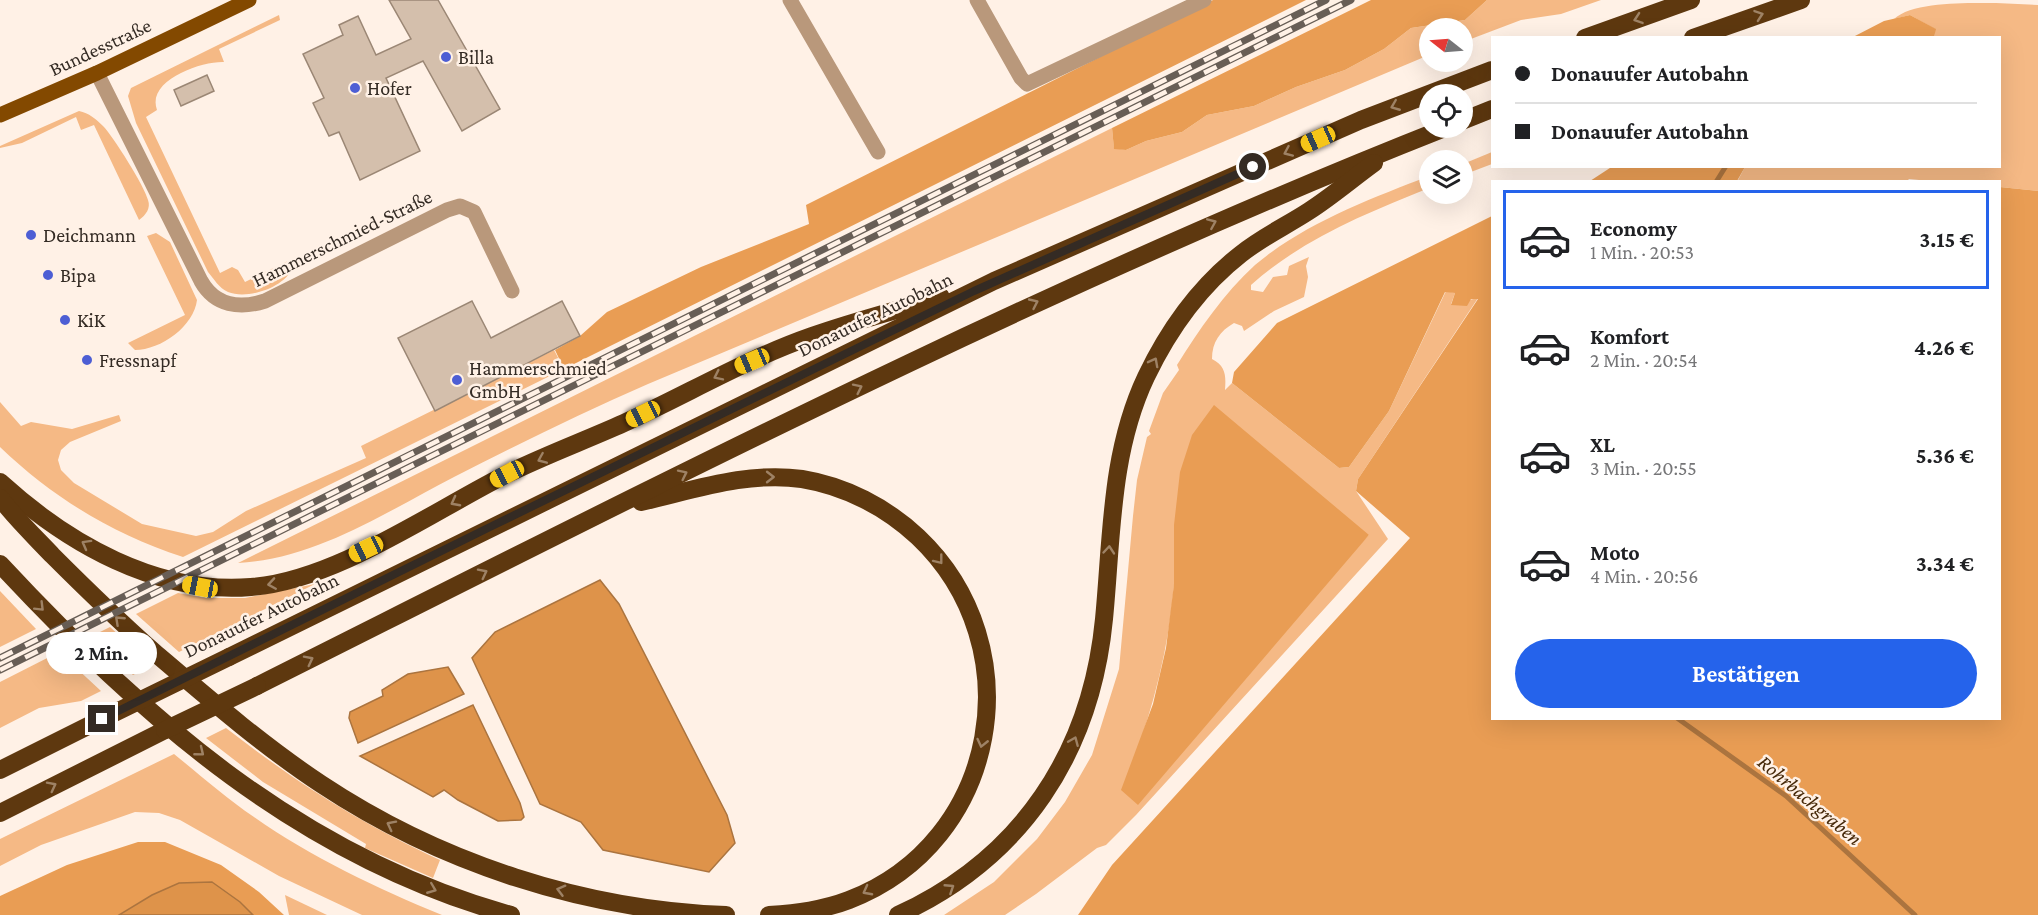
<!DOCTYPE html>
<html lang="de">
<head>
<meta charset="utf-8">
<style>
	:root { --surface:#fff; --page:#f6f6f6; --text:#202124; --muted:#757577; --line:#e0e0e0; --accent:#2563eb }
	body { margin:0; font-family:"Crimson Pro",serif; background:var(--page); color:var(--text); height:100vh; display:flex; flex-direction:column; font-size:22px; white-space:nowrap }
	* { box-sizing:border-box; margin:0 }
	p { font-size:20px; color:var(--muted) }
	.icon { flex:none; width:33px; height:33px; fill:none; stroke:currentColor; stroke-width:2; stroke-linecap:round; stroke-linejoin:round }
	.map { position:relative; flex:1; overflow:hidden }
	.details { position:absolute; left:1491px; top:180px; width:510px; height:540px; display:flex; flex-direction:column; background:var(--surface); border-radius:0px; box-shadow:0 6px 24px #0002 }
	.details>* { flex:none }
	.banner { position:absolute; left:1491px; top:36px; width:510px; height:132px; border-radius:0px; box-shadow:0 6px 24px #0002; display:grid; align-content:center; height:132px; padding:0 24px; background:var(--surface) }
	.needle { width:39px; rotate:287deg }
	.tools { position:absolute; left:1419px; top:18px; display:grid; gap:12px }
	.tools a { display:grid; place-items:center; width:54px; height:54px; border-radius:50%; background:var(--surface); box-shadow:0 6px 24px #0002; font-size:30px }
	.end { position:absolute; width:27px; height:27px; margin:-14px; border:8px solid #342b24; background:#fff; box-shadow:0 0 0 3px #fff }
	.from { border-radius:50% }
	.bubble { position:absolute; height:42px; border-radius:21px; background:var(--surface); box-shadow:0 6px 24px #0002; font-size:20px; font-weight:700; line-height:42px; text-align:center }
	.car { position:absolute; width:18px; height:36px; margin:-18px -9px; border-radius:8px; box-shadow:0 0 4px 2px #0007; background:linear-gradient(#f5c518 24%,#345 0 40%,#f5c518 0 76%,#345 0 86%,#f5c518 0) }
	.banner b { display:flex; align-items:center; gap:21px; height:57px; font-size:22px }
	.banner b+b { border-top:2px solid var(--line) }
	.banner i { width:15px; height:15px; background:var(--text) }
	ul { padding:10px 0 0; list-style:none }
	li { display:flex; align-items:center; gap:18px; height:99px; margin:0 12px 9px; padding:0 12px; border:3px solid transparent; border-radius:0px }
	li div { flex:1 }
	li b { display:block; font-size:22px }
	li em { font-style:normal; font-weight:700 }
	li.active { border-color:var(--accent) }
	li>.icon { width:54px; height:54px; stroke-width:1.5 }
	.cta { display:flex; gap:12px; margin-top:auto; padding:12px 24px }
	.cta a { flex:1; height:69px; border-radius:36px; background:var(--accent); color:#fff; font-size:24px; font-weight:700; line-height:69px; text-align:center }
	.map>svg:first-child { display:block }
	.green { fill:#f5b985; fill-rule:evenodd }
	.forest { fill:#e99d54 }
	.water { fill:#de934a; stroke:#ab743f; stroke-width:1.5 }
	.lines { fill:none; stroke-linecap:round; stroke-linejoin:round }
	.stream { stroke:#ab743f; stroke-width:5 }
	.building { fill:#d4bfac; stroke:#9b8775; stroke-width:1.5 }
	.street { stroke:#b9987b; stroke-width:15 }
	.primary { stroke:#834900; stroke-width:15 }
	.highway { stroke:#5e380f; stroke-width:18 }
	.rail-casing { stroke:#685e56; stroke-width:7 }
	.rail { stroke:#fff1e6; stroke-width:4.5; stroke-dasharray:14; stroke-linecap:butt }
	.highway-bridge { stroke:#5e380f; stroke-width:18 }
	.oneway { stroke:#9e8265 }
	.route { stroke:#342b24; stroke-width:8 }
	.poi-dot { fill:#4d5ed4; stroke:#fff1e6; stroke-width:2 }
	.labels { text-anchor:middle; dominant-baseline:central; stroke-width:5; stroke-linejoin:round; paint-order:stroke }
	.street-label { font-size:20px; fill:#342b24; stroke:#fff1e6 }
	.poi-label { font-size:20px; fill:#342b24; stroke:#fff1e6; text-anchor:start }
	.water-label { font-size:21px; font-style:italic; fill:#472909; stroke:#fff1e6 }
</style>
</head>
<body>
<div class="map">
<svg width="2038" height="915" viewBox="0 0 2038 915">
	<rect width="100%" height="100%" fill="#fff1e6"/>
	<g class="green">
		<path d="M1487 0H1601L1561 14 1521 20 1463 42 1462 28H1430L1429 55 648 384C582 413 518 444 454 477 386 512 316 559 238 563L1112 128 1114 148 1126 150 1146 141 1182 132 1207 115 1254 106 1296 87 1345 70 1384 49 1411 28 1465 20Z"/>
		<path d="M1996 3 2038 5V191L2000 187V182H1940L1909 179 1906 182H1737L1745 167 2000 166V38L1934 37 1935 29 1910 15 1894 19C1913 1 1970 3 1996 3Z"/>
		<path d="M279 15 280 20 219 49 224 62C202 61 146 80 157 110L146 117 220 273 232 267 238 270 245 282 290 260 293 266C287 287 248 300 228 292 219 288 214 279 208 272L136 123 128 96 131 88Z"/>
		<path d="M79 111C89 113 96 119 103 126 113 136 145 187 148 200 151 208 146 215 139 220L94 125 81 130 76 117 22 143 0 148V146Z"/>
		<path d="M1492 152V164L1463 175V164Z"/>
		<path d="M1429 176V188C1365 214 1304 238 1251 285V290L1263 292 1273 277 1287 275 1289 266 1309 257 1306 266 1308 277 1304 297 1274 311 1244 331 1242 326 1234 323C1220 331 1212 342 1212 359 1226 366 1226 376 1225 390L1232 383 1339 468 1349 467 1389 411 1446 291 1455 293 1451 304 1478 298 1358 479 1356 491 1388 539 1136 815 1106 845 1097 848 1036 894 1005 915H944L994 882 1037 839 1065 802 1092 755 1119 669 1133 516 1137 480 1147 437 1151 434 1149 431 1163 393 1179 370 1177 365C1199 330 1224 293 1255 265 1305 223 1370 199 1429 176ZM1174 525 1369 535 1122 790C1149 724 1168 657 1174 585 1175 565 1174 545 1174 525Z"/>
		<path d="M156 233 170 242 197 300C194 326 161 350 135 350L128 343 185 315 147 236Z"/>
		<path d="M554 350 564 369 183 557C113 534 53 498 0 447V402L21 426 31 422 72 429 119 415 121 421 70 442 61 450 58 460 61 470 74 483 142 524 196 536 213 532 246 511 366 458 361 446Z"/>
		<path d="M315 584 179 652 136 614 178 593 206 598H245Z"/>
		<path d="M0 591 36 629 0 647Z"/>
		<path d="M110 627 152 665 133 675 92 636Z"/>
		<path d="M59 652 101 691 81 701 39 708 0 728V682Z"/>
		<path d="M226 728C297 783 358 822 440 860L433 878 365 848 366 844 263 782 206 738Z"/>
		<path d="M174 754C200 775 226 798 254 817 311 857 378 889 442 915H362L279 876 180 820 159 813 135 812 41 845 0 866V839Z"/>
		<path d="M285 895 327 915H289Z"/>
	</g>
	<g class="forest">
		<path d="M1213 0H1306L564 369 555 350 580 336 607 312 701 267 809 224 806 205Z"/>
		<path d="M1371 0H1487L1465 20 1411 28 1384 49 1345 70 1296 87 1254 106 1207 115 1182 132 1146 141 1126 150 1114 149 1112 128Z"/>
		<path d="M1910 15 1936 29 1934 37H1853L1884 21Z"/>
		<path d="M1613 166H1745V167L1737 181H1590Z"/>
		<path d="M2000 187 2038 191V915H1078L1112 865 1410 538 1356 491 1358 479 1478 299H1471L1467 306 1451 305 1455 293 1445 292 1389 411 1349 467 1339 468 1232 383 1234 372 1277 323 1492 216V718H2000Z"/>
		<path d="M1214 405 1369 535 1138 805 1121 790 1153 704 1166 648 1174 584V525L1180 472 1192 435Z"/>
		<path d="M138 842H165L221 865 259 892 284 915H253L240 902 152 895 119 915H0V896L67 865Z"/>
	</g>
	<g class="water">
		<path d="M600 580 619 604 727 815 735 843 709 872 603 850 581 822 540 804 472 658 495 632Z"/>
		<path d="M448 667 464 694 358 743 349 718 350 712 383 696 382 690 408 674Z"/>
		<path d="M473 705 520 803 524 817 521 820 498 821 458 800 444 790 433 797 360 756Z"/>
		<path d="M212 882 240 902 253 915H119L152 895 179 883Z"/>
	</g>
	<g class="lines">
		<g class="stream">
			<path d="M1716 182 1726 166"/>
			<path d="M1677 718 1786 796 1915 915"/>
		</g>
	</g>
	<g class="building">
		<path d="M389 0H438L500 109 462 131 423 61 386 78 420 151 360 180 339 132 329 136 313 103 324 98 303 54 343 35 339 25 358 16 376 55 411 39Z"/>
		<path d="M207 75 214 91 181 106 174 90Z"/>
		<path d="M472 301 491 338 562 301 580 336 435 411 398 338Z"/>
	</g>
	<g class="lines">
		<g class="street">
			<path d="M790 0 878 152"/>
			<path d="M977 0 1021 78 1027 84 1204 0"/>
			<path d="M97 73 201 281C215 306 240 309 265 301L447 210 460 206 474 212 512 291"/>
		</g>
		<path class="primary" d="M0 115 97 73 249 0"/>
		<g class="highway">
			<path d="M1585 38 1691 0"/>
			<path d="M1693 38 1801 0"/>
			<path d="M1462 121 1492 109"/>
			<path d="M0 482C67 543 157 595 251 587 334 581 430 513 505 475 543 456 584 441 624 423 686 395 746 359 812 336 854 321 898 310 941 297"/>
			<path d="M0 498C16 519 34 536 52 555 85 588 119 621 154 652 208 698 262 745 321 784 440 863 584 910 726 915"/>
			<path d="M641 502C694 490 748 471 802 479 845 486 886 507 918 537 1033 646 1000 842 849 900 823 910 797 913 769 915"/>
			<path d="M0 564C144 719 303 858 511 915"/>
			<path d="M229 657 994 281 1361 120 1492 70"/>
			<path d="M257 686C648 490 1037 289 1445 128"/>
			<path d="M0 770 102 719"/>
			<path d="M0 813 165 730"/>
			<path d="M898 915C1022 858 1091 753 1104 619 1112 537 1110 453 1146 377 1168 331 1200 286 1241 254 1262 237 1286 226 1309 211 1331 197 1352 179 1374 163"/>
		</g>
		<defs>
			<g id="rail">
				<path d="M0 658 1326 0"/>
				<path d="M0 670 1351 0"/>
			</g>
		</defs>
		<use href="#rail" class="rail-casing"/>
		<use href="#rail" class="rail"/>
		<g class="highway-bridge">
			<path d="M102 719 229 657"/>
			<path d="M165 730 257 686"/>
		</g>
	</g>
	<defs><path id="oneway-chevron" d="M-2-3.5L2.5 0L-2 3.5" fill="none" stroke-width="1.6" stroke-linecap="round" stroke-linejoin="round" transform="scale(1.5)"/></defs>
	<g class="oneway">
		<use href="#oneway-chevron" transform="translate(1759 15) rotate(-19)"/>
		<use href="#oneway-chevron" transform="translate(1638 19) rotate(161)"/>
		<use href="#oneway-chevron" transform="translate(1395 106) rotate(158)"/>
		<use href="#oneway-chevron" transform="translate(1288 152) rotate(156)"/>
		<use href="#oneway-chevron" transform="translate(1212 223) rotate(-23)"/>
		<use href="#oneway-chevron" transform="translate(1034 303) rotate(-25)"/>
		<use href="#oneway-chevron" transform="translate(1154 362) rotate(-62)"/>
		<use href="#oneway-chevron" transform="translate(718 376) rotate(154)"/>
		<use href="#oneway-chevron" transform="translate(858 388) rotate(-26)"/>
		<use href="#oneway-chevron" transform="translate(542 459) rotate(157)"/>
		<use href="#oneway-chevron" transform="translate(683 474) rotate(-26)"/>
		<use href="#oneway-chevron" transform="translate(770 477)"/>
		<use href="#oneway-chevron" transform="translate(455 502) rotate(152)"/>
		<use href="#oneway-chevron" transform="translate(86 544) rotate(-151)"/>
		<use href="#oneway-chevron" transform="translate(1109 550) rotate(-85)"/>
		<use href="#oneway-chevron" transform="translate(939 560) rotate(52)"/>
		<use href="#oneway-chevron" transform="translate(483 573) rotate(-27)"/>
		<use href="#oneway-chevron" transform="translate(272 584) rotate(171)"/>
		<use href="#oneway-chevron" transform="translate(40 607) rotate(45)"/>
		<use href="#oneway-chevron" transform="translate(119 620) rotate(-137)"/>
		<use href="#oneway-chevron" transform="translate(309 660) rotate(-27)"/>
		<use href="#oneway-chevron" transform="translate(1074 741) rotate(-67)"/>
		<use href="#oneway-chevron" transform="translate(982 743) rotate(103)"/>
		<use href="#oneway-chevron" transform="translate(200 752) rotate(39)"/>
		<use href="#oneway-chevron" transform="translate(52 786) rotate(-27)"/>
		<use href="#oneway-chevron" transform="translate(391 825) rotate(-153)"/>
		<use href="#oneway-chevron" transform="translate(950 888) rotate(-33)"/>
		<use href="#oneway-chevron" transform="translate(432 889) rotate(22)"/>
		<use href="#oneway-chevron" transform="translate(561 890) rotate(-165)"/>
		<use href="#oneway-chevron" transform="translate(867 891) rotate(152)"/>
	</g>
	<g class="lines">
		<path class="route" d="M102 719 490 527 974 291 1253 167"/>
	</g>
	<g class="poi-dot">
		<circle cx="446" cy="57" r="6"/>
		<circle cx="355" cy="88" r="6"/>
		<circle cx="31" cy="235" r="6"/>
		<circle cx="48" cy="275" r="6"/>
		<circle cx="65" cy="320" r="6"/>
		<circle cx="87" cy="360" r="6"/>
		<circle cx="457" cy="380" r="6"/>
	</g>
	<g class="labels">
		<g class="street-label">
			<text transform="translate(100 47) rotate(-25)">Bundesstraße</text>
			<text transform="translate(342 238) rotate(-26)">Hammerschmied-Straße</text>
			<text transform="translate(875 314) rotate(-26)">Donauufer Autobahn</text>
			<text transform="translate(261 615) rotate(-26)">Donauufer Autobahn</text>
		</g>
		<g class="poi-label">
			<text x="458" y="57">Billa</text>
			<text x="367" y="88">Hofer</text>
			<text x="43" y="235">Deichmann</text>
			<text x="60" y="275">Bipa</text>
			<text x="77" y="320">KiK</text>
			<text x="99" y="360">Fressnapf</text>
			<text x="469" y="368">Hammerschmied<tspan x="469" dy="23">GmbH</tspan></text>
		</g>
		<g class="water-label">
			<text transform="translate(1810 800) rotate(40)">Rohrbachgraben</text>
		</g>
	</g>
</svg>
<div class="tools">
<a><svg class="needle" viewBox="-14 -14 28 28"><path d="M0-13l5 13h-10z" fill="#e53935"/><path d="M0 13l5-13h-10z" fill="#757577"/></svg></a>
<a><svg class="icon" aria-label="locate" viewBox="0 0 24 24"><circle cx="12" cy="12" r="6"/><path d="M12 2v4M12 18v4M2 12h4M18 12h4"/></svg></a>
<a><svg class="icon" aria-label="layers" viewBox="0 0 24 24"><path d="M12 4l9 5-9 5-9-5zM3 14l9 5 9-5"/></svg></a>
</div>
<i class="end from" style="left:1253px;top:167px"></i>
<i class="end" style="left:102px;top:719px"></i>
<div class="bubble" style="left:46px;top:632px;width:111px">2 Min.</div>
<i class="car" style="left:1318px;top:139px;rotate:246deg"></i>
<i class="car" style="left:752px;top:361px;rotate:247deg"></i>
<i class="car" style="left:643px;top:414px;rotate:244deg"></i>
<i class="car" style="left:507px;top:474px;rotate:242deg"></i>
<i class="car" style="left:366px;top:549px;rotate:245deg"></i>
<i class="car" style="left:200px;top:587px;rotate:281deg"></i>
<div class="banner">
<b><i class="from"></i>Donauufer Autobahn</b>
<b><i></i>Donauufer Autobahn</b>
</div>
<section class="details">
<ul>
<li class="active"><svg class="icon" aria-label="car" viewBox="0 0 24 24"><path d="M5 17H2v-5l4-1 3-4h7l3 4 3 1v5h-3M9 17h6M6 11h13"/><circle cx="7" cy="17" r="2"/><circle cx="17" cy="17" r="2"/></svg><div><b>Economy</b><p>1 Min. · 20:53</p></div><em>3.15 €</em></li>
<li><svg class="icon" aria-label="car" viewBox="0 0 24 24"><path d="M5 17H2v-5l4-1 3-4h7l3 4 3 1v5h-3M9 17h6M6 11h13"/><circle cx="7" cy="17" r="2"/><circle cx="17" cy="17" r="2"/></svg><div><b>Komfort</b><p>2 Min. · 20:54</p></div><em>4.26 €</em></li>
<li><svg class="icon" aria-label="car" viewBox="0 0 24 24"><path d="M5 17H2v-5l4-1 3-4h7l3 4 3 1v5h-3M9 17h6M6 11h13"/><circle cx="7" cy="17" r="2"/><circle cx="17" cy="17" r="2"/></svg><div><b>XL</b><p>3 Min. · 20:55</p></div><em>5.36 €</em></li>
<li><svg class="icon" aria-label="car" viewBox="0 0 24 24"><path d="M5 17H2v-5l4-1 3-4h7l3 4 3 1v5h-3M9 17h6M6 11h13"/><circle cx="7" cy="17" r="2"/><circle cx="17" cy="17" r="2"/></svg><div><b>Moto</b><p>4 Min. · 20:56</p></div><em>3.34 €</em></li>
</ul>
<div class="cta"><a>Bestätigen</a></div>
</section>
</div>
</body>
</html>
